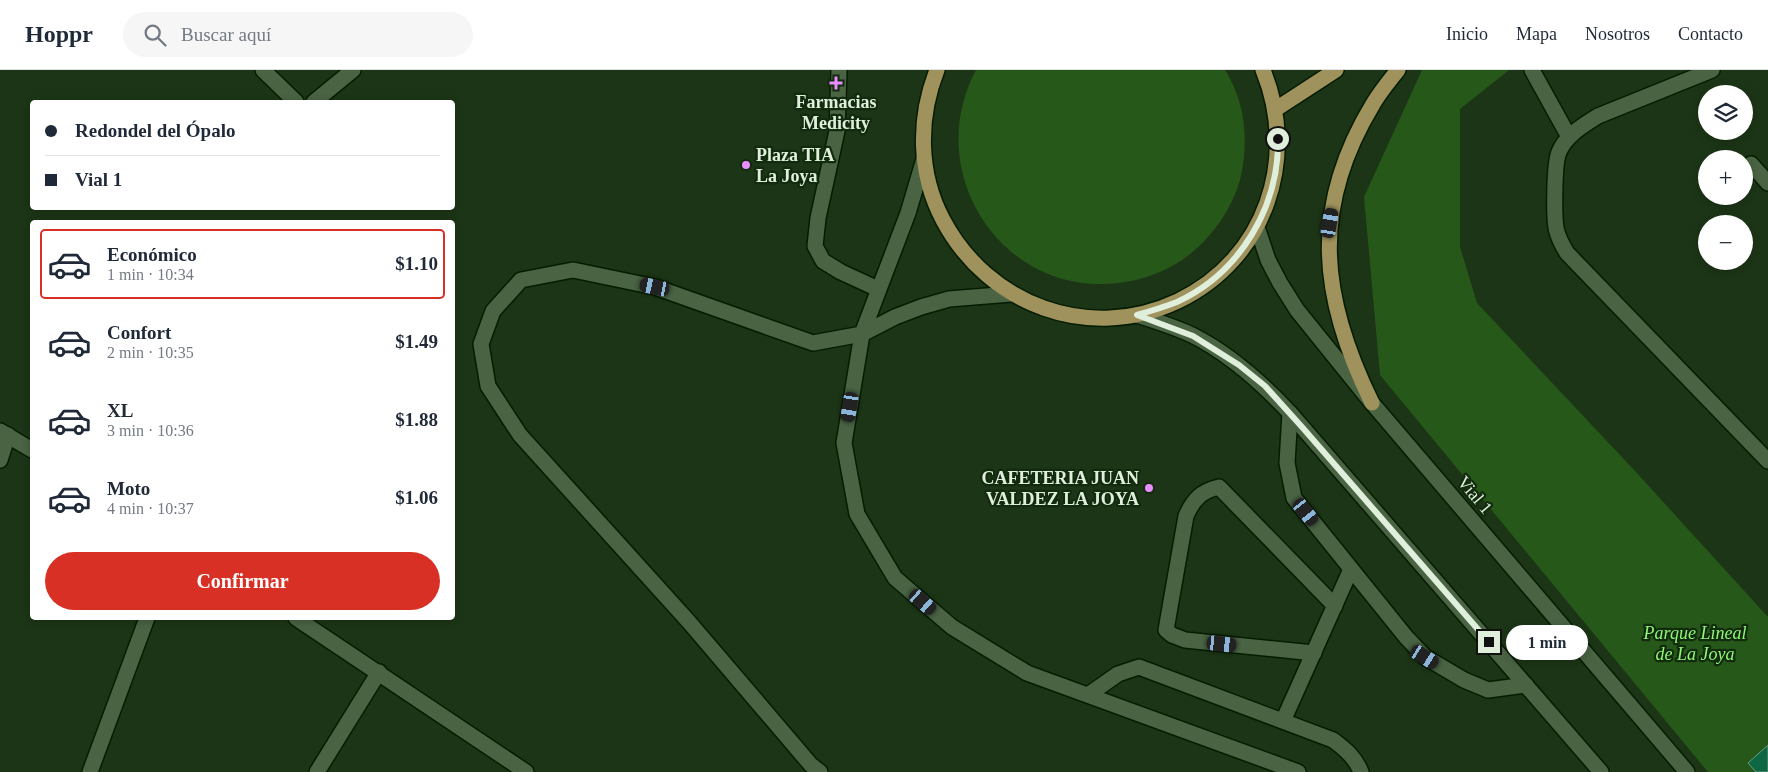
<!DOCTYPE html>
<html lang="es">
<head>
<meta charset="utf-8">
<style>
	:root { --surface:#fff; --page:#f6f6f7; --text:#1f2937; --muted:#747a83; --line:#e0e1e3; --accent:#d93025 }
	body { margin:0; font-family:"Times New Roman",serif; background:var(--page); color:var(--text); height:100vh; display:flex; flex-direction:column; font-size:19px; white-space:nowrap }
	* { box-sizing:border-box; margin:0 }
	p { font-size:16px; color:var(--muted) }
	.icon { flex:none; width:28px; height:28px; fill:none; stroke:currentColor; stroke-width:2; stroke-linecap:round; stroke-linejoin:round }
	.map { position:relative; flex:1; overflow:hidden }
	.side { position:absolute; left:30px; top:150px; width:425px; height:400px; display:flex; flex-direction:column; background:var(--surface); border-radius:5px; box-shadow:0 2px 8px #0003 }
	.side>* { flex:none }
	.guide { position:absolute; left:30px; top:30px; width:425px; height:110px; border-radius:5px; box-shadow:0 2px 8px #0003; display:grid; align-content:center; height:110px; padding:0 15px; background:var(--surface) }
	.buttons { position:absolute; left:1698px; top:15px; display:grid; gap:10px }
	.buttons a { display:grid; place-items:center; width:55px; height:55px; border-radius:50%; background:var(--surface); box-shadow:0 2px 8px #0003; font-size:25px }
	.end { position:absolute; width:22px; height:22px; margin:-11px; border:6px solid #dfefdc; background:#111; box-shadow:0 0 0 2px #111 }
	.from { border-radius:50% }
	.bubble { position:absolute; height:35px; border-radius:18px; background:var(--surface); box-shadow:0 2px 8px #0003; font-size:16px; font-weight:700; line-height:35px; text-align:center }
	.car { position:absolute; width:15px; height:30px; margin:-15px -8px; border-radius:6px; box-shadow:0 0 4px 1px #0007; background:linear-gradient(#222 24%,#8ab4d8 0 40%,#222 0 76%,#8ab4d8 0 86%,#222 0) }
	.guide b { display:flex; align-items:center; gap:18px; height:48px; font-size:19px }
	.guide b+b { border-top:1px solid var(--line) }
	.guide i { width:12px; height:12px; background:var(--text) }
	ul { padding:9px 0 0; list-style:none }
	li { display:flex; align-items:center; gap:15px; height:70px; margin:0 10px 8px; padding:0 5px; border:2px solid transparent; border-radius:5px }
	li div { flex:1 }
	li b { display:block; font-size:19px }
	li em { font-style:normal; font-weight:700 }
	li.selected { border-color:var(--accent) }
	li>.icon { width:45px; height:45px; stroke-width:1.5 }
	.cta { display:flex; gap:10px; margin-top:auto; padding:10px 15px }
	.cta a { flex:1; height:58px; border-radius:30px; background:var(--accent); color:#fff; font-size:20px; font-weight:700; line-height:58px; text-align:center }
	header { display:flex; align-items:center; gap:30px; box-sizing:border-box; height:70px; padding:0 25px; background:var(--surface); border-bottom:1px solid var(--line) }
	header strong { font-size:24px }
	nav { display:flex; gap:28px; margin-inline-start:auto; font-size:18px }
	.search { width:350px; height:45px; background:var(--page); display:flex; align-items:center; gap:12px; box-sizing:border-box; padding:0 18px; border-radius:28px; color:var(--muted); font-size:19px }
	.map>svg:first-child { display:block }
	.green { fill:#265819 }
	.building { fill:#0e6743; stroke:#6e9a81 }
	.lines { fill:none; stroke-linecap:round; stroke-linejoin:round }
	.minor-casing { stroke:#051c01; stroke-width:18 }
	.major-casing { stroke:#051c01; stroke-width:18 }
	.minor { stroke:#496343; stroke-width:15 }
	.major { stroke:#9f925c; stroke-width:15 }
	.route { stroke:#dfefdc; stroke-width:6 }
	.poi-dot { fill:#e98efe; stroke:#122a0d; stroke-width:2 }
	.labels { text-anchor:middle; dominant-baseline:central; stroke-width:4.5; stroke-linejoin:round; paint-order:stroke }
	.poi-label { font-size:18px; font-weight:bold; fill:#dfefdc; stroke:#122a0d }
	.street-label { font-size:18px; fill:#dfefdc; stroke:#122a0d }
	.park-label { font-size:18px; font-style:italic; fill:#8ff876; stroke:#122a0d }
</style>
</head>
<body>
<header>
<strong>Hoppr</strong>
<div class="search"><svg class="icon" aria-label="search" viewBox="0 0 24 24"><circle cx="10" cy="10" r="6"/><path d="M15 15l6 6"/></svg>Buscar aquí</div>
<nav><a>Inicio</a><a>Mapa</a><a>Nosotros</a><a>Contacto</a></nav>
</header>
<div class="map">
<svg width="1768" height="702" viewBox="0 0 1768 702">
	<rect width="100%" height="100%" fill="#1c3516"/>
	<g class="green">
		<path d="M976 0H1225C1246 33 1249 73 1240 110 1232 137 1217 160 1196 179 1176 197 1151 208 1125 212 1006 232 920 105 976 0Z"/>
		<path d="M1422 0H1509L1460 39V177L1477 233 1635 401 1768 547V702H1708L1380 305 1364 127Z"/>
	</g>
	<path class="building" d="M1768 675V702H1756L1748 693Z"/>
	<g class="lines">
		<defs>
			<g id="minor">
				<path d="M263 0 296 32"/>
				<path d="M839 0 837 61 818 148 815 176 823 191 841 202 878 219"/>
				<path d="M1532 0 1569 67"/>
				<path d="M1712 0 1598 46C1584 55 1566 65 1559 82 1554 93 1554 145 1556 158 1558 167 1562 175 1567 183L1768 391"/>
				<path d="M314 32 353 0"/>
				<path d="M924 89 908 143 862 264 844 373 857 444 895 508 952 557 1027 603 1298 702"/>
				<path d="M1751 94 1768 113"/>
				<path d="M1257 157 1268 190 1280 213 1297 240 1372 333 1687 702"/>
				<path d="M1137 245C1156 251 1175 257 1192 265 1230 284 1261 312 1290 343L1601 702"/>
				<path d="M1290 343 1287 393 1294 428 1406 567 1425 587 1464 610 1488 620 1526 615"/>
				<path d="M0 361 32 380"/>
				<path d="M0 390 8 365"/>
				<path d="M296 548 526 702"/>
				<path d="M1314 583 1185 570 1172 565 1166 560 1186 446C1193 430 1201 421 1219 417L1335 536"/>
				<path d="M1088 625 1118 604 1139 597 1333 670C1345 679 1355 687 1361 702"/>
				<path d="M1283 651 1351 499"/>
				<path d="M90 702 147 548"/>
				<path d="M317 702 379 602"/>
				<path d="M820 702 811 695 689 552 520 365 488 316 481 274 493 241 521 210 573 200 655 217 813 273 862 264 895 247 921 237 949 229 1011 224"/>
			</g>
			<g id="major">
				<path d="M937 0C918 48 918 103 943 150 988 235 1089 273 1178 231 1266 189 1299 88 1263 0"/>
				<path d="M1276 39 1336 0"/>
				<path d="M1372 333C1320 227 1310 138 1373 34 1380 22 1389 11 1398 0"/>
			</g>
		</defs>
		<use href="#minor" class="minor-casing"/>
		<use href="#major" class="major-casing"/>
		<use href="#minor" class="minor"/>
		<use href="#major" class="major"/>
	</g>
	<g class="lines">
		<path class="route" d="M1278 69C1279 137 1240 203 1177 232 1164 237 1151 241 1137 245L1193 266 1239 295 1265 316 1302 357 1489 572"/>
	</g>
	<g class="poi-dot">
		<path d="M833.5 5.5h5v5h5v5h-5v5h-5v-5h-5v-5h5z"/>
		<circle cx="746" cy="95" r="5"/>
		<circle cx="1149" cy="418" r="5"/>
	</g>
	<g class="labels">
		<g class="poi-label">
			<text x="836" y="32">Farmacias<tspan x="836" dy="21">Medicity</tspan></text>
			<text x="756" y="85" text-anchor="start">Plaza TIA<tspan x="756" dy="21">La Joya</tspan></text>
			<text x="1139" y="408" text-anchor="end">CAFETERIA JUAN<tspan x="1139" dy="21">VALDEZ LA JOYA</tspan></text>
		</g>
		<g class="street-label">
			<text transform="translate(1475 425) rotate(50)">Vial 1</text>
		</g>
		<g class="park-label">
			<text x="1695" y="563">Parque Lineal<tspan x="1695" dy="21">de La Joya</tspan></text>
		</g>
	</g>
</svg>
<div class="buttons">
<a><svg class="icon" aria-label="layers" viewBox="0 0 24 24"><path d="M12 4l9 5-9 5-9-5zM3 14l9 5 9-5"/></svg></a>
<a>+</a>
<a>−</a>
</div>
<i class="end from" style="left:1278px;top:69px"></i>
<i class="end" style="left:1489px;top:572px"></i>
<div class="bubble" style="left:1506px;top:555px;width:82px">1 min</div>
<i class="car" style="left:1330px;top:153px;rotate:9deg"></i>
<i class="car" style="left:655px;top:217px;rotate:282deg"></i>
<i class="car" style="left:850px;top:337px;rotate:189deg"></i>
<i class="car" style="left:1306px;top:442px;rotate:141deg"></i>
<i class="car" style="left:923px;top:532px;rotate:131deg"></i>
<i class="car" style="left:1222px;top:574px;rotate:96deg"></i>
<i class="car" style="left:1425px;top:587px;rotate:122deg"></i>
<div class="guide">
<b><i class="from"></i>Redondel del Ópalo</b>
<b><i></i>Vial 1</b>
</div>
<section class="side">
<ul>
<li class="selected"><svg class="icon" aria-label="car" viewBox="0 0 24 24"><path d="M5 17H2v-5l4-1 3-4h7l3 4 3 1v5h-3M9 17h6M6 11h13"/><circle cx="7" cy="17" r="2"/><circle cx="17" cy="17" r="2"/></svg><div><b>Económico</b><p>1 min · 10:34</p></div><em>$1.10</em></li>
<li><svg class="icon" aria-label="car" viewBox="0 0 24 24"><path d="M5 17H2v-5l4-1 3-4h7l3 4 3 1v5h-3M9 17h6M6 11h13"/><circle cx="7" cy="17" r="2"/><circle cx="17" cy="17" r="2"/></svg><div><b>Confort</b><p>2 min · 10:35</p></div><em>$1.49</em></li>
<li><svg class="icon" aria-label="car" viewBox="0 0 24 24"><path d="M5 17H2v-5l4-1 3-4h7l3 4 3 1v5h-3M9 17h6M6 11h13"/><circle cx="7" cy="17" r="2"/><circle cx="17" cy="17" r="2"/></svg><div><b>XL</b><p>3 min · 10:36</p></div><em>$1.88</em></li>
<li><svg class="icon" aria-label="car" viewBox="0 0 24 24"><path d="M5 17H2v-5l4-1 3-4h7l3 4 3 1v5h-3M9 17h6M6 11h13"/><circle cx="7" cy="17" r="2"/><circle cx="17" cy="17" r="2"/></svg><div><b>Moto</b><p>4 min · 10:37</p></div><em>$1.06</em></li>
</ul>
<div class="cta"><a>Confirmar</a></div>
</section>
</div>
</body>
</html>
